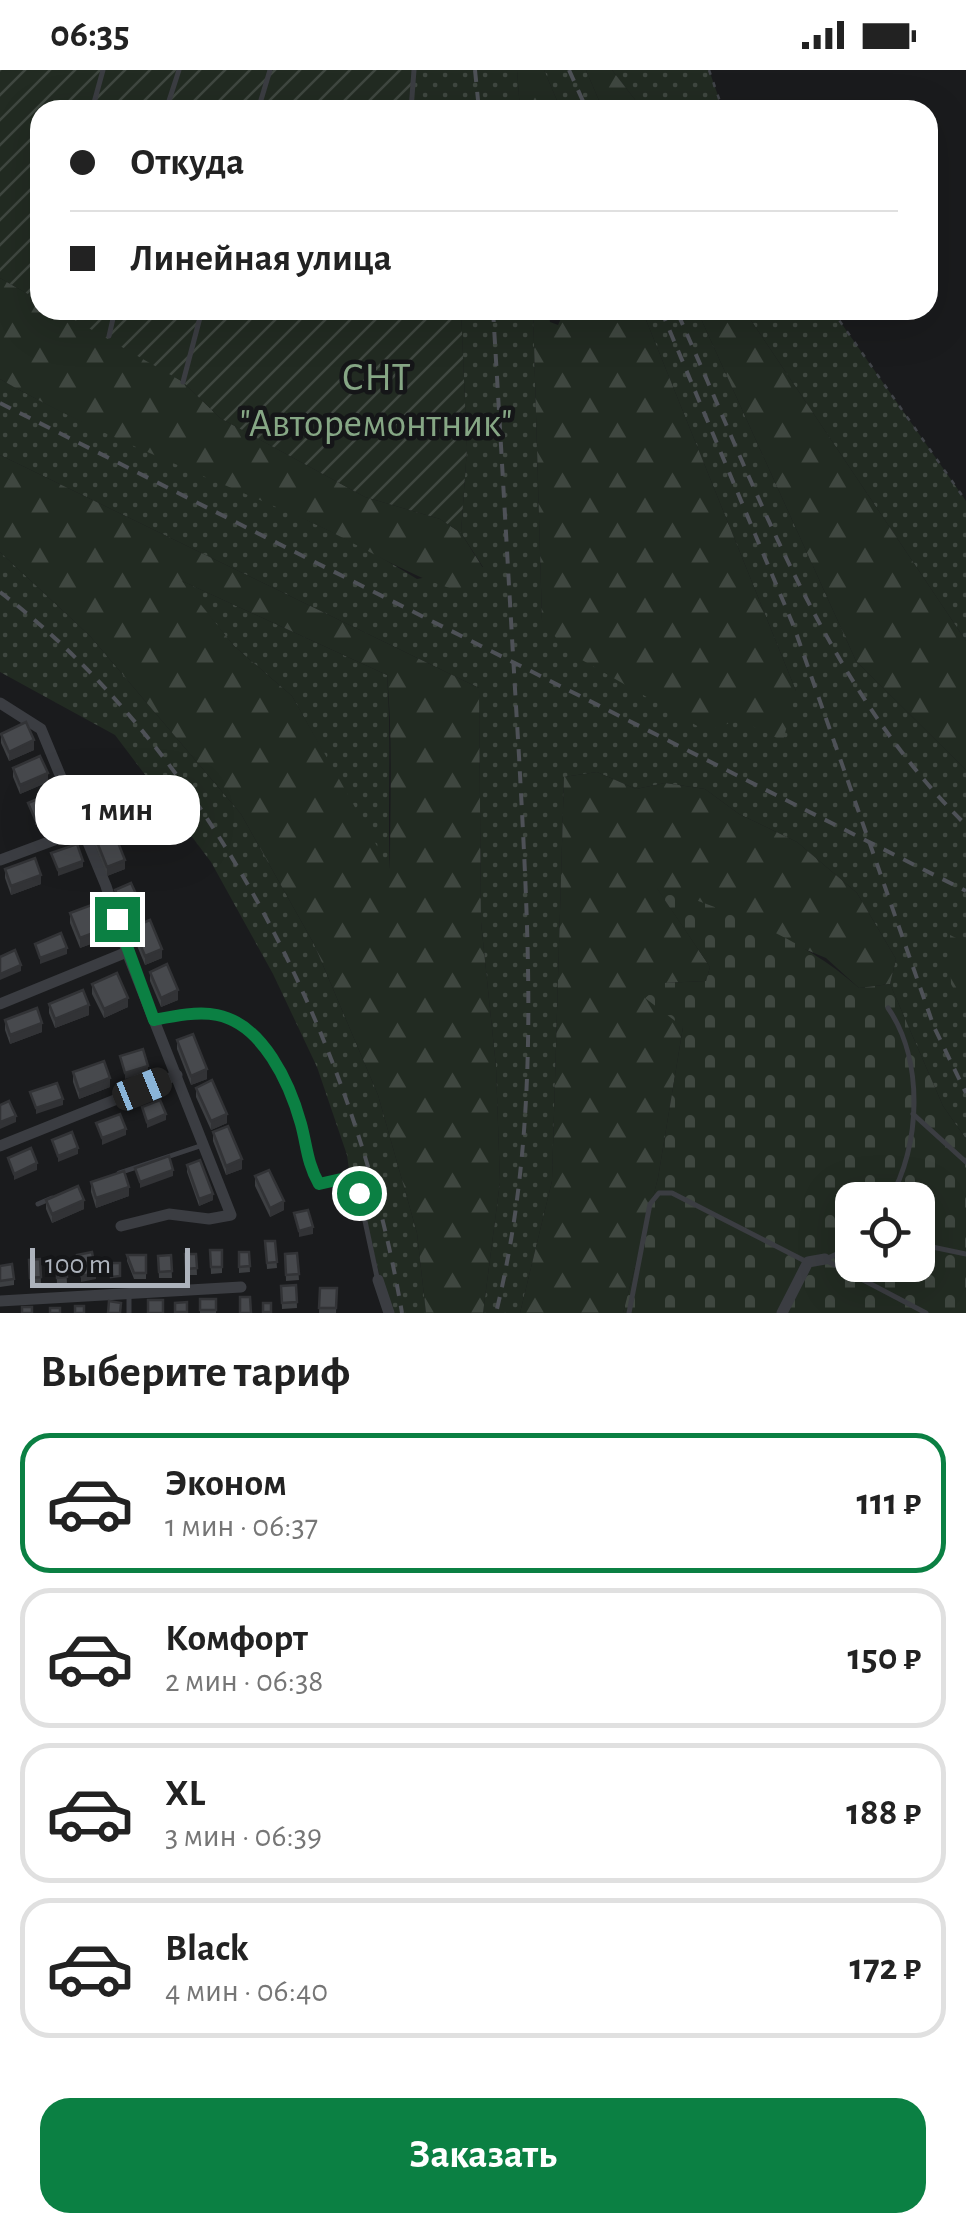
<!DOCTYPE html>
<html lang="ru">
<head>
<meta charset="utf-8">
<style>
	:root { --surface:#fff; --page:#f6f6f6; --text:#222; --muted:#767676; --line:#e0e0e0; --accent:#0b8043 }
	body { margin:0; font-family:"Alegreya Sans",sans-serif; background:var(--page); color:var(--text); height:100vh; display:flex; flex-direction:column; font-size:38px; white-space:nowrap }
	* { box-sizing:border-box; margin:0 }
	p { font-size:32px; color:var(--muted) }
	.icon { flex:none; width:55px; height:55px; fill:none; stroke:currentColor; stroke-width:2; stroke-linecap:round; stroke-linejoin:round }
	.map { position:relative; height:1243px; overflow:hidden }
	.sheet { display:flex; flex-direction:column; background:var(--surface); flex:1 }
	.sheet>* { flex:none }
	.guide { position:absolute; left:30px; top:30px; width:908px; height:220px; border-radius:30px; box-shadow:0 10px 40px #0002; display:grid; align-content:center; height:220px; padding:0 40px; background:var(--surface) }
	.controls { position:absolute; left:835px; top:1112px; display:grid; gap:20px }
	.controls a { display:grid; place-items:center; width:100px; height:100px; border-radius:20px; background:var(--surface); box-shadow:0 10px 40px #0002; font-size:50px }
	.scale { position:absolute; left:30px; bottom:25px; width:160px; box-sizing:border-box; padding-left:10px; border:5px solid #adb3bc; border-top:0; font-size:28px; line-height:35px; white-space:nowrap; color:#adb3bc; -webkit-text-stroke:8px #151618; paint-order:stroke }
	.end { position:absolute; width:45px; height:45px; margin:-22px; border:12px solid #0b8043; background:#fff; box-shadow:0 0 0 5px #fff }
	.from { border-radius:50% }
	.bubble { position:absolute; height:70px; border-radius:30px; background:var(--surface); box-shadow:0 10px 40px #0002; font-size:32px; font-weight:600; line-height:70px; text-align:center }
	.car { position:absolute; width:30px; height:60px; margin:-30px -15px; border-radius:12px; box-shadow:0 0 8px 2px #0007; background:linear-gradient(#222 24%,#8ab4d8 0 40%,#222 0 76%,#8ab4d8 0 86%,#222 0) }
	.guide b { display:flex; align-items:center; gap:35px; height:95px; font-size:38px }
	.guide b+b { border-top:2px solid var(--line) }
	.guide i { width:25px; height:25px; background:var(--text) }
	ul { padding:0; list-style:none }
	li { display:flex; align-items:center; gap:30px; height:140px; margin:0 20px 15px; padding:0 20px; border:5px solid var(--line); border-radius:30px }
	li div { flex:1 }
	li b { display:block; font-size:38px }
	li em { font-style:normal; font-weight:600 }
	li.selected { border-color:var(--accent) }
	li>.icon { width:90px; height:90px; stroke-width:1.5 }
	h2 { padding:0 40px; font-size:45px; line-height:120px }
	.cta { display:flex; gap:20px; margin-top:auto; padding:20px 40px }
	.cta a { flex:1; height:115px; border-radius:30px; background:var(--accent); color:#fff; font-size:40px; font-weight:600; line-height:115px; text-align:center }
	.status { display:flex; justify-content:space-between; align-items:center; height:70px; padding:0 50px; background:var(--surface); direction:ltr }
	.status svg { height:28px; fill:currentColor }
	.map>svg:first-child { display:block }
	.grass { fill:url(#grass-dots) }
	.forest { fill:url(#forest-firs); fill-rule:evenodd }
	.cemetery { fill:url(#cemetery-stones); fill-rule:evenodd }
	.garden { fill:url(#garden-furrows) }
	.lines { fill:none; stroke-linecap:round; stroke-linejoin:round }
	.path { stroke:#414449; stroke-width:2.5; stroke-dasharray:5 8; stroke-linecap:butt }
	.service { stroke:#3b3d42; stroke-width:5 }
	.minor { stroke:#3b3d42; stroke-width:11 }
	.rail { stroke:#4e5157; stroke-width:4; stroke-dasharray:12 10; stroke-linecap:butt }
	.wall { fill:#3d3f42 }
	.shaded-wall { fill:#323336 }
	.building { fill:#47494d; stroke:#323336; stroke-width:2.5 }
	.route { stroke:#0b8043; stroke-width:12 }
	.labels { text-anchor:middle; dominant-baseline:central; stroke-width:9; stroke-linejoin:round; paint-order:stroke }
	.park-label { font-size:40px; fill:#86a785; stroke:#151618 }
</style>
</head>
<body>
<div class="status"><b>06:35</b><svg viewBox="0 0 49 12"><path d="M0 12V9h3v3zM5 12V6h3v6zM10 12V3h3v9zM15 12V0h3v12zM26 1h20v11H26zM47 4h2v5h-2z"/></svg></div>
<div class="map">
<svg width="966" height="1243" viewBox="0 0 966 1243">
	<defs>
		<pattern id="grass-dots" width="8" height="8" patternUnits="userSpaceOnUse" patternTransform="scale(2.5)"><rect width="8" height="8" fill="#222b22"/><path d="M2 2h.1M6 6h.1" fill="none" stroke="#3f4740" stroke-width="1.8" stroke-linecap="round"/></pattern>
		<pattern id="forest-firs" width="22" height="20" patternUnits="userSpaceOnUse" patternTransform="scale(2.5)"><rect width="22" height="20" fill="#222b22"/><path d="M5 1l3.5 6h-7zM16 11l3.5 6h-7z" fill="#3f4740"/></pattern>
		<pattern id="cemetery-stones" width="16" height="16" patternUnits="userSpaceOnUse" patternTransform="scale(2.5)"><rect width="16" height="16" fill="#222b22"/><path d="M2 7V4a2 2 0 0 1 4 0v3zM10 15v-3a2 2 0 0 1 4 0v3z" fill="#3f4740"/></pattern>
		<pattern id="garden-furrows" width="10" height="10" patternUnits="userSpaceOnUse" patternTransform="scale(2.5)"><rect width="10" height="10" fill="#222b22"/><path d="M-1 1l2-2M0 10L10 0M9 11l2-2" fill="none" stroke="#3f4740"/></pattern>
	</defs>
	<rect width="100%" height="100%" fill="#1a1b1d"/>
	<g class="grass">
		<path d="M414 0H517L520 40H411Z"/>
		<path d="M544 0H586L603 40H561Z"/>
		<path d="M612 0H709L723 40H643Z"/>
		<path d="M461 240H533L542 551 796 621 642 240H697L856 591 966 700V1069L943 1036 890 914 896 889 857 823 797 772 739 744 705 719 665 713 636 719 597 702 564 707 552 1111 520 1243H483L500 1112 496 997 481 852 479 618 0 385V309C134 386 286 427 417 509L483 497 461 463 467 378Z"/>
		<path d="M744 240H832L966 431V571Z"/>
		<path d="M0 482 90 566 241 744 314 874 378 1025 417 1163 426 1243H389L359 1123 350 1107 347 1085 317 997 273 904 211 792 115 665 0 602Z"/>
		<path d="M180 510 387 605C392 671 387 735 390 802L292 626 234 576Z"/>
	</g>
	<g class="forest">
		<path d="M517 0H544L561 40H520Z"/>
		<path d="M586 0H612L643 40H603Z"/>
		<path d="M0 208 40 231V240H57L109 266 183 312 220 348 365 427 440 449 461 463 483 498 459 521C404 505 358 473 306 450 204 405 97 365 0 309Z"/>
		<path d="M533 240H547L550 252 558 255 565 240H642L796 621 783 671 739 650 706 661 568 582 542 551Z"/>
		<path d="M697 240H744L966 571V700L856 591Z"/>
		<path d="M0 385 479 618 481 852 496 997 500 1112 483 1243H426L417 1163 378 1025 314 874 241 744 90 566 0 482ZM182 511 387 605C393 670 390 734 390 799L292 626 234 576Z"/>
		<path d="M597 702 636 719 665 713 705 719 739 744 797 772 857 823 896 889 890 914 859 918 826 888 657 818 710 897 706 911 663 913 683 957 658 1108 623 1243H520L552 1111 564 707Z"/>
		<path d="M950 865 966 873V940L951 914Z"/>
	</g>
	<path class="cemetery" d="M656 817C728 840 802 867 859 918L890 914 943 1036 966 1069V1243H623L658 1108 683 957 645 928 663 913 706 911 710 897ZM852 1130H918V1195H852Z"/>
	<g class="garden">
		<path d="M0 0H414L411 40H40V231L0 208Z"/>
		<path d="M57 240H461L467 378 461 463 440 449 365 427 220 348 183 312Z"/>
	</g>
	<g class="lines">
		<g class="path">
			<path d="M709 0 723 40"/>
			<path d="M832 240 966 431"/>
		</g>
		<g class="service">
			<path d="M92 40 103 0"/>
			<path d="M166 40 179 0"/>
			<path d="M258 40 270 0"/>
			<path d="M411 40 414 0"/>
			<path d="M109 266 115 240"/>
			<path d="M183 312 202 240"/>
			<path d="M888 938C924 990 921 1076 889 1130"/>
			<path d="M157 949C176 946 200 941 219 946 263 957 290 1014 301 1054 307 1076 307 1094 319 1113L350 1107 359 1123 377 1207"/>
			<path d="M913 1044 966 1092"/>
			<path d="M119 1103 203 1075"/>
			<path d="M38 1134 52 1128"/>
			<path d="M918 1174 966 1184"/>
			<path d="M828 1188 852 1177"/>
			<path d="M827 1191 926 1243"/>
			<path d="M129 1243V1226"/>
			<path d="M629 1243 650 1134 659 1123H672L805 1191"/>
		</g>
		<g class="minor">
			<path d="M0 633 41 659 106 816 127 882 231 1145 209 1149 169 1144 121 1156"/>
			<path d="M0 790 81 760"/>
			<path d="M0 934 127 882"/>
			<path d="M0 1076 177 1005"/>
			<path d="M378 1210 389 1243"/>
			<path d="M0 1231 241 1217"/>
			<path d="M782 1243 808 1192 825 1189"/>
		</g>
		<g class="rail">
			<path d="M475 0 479 40"/>
			<path d="M569 0 587 40"/>
			<path d="M493 240C502 389 510 537 519 686 529 873 541 1059 496 1243"/>
			<path d="M661 240 794 557 934 957 966 1023"/>
			<path d="M678 244C757 420 826 618 966 755"/>
			<path d="M0 333 966 821"/>
			<path d="M0 522C215 686 358 981 402 1243"/>
		</g>
	</g>
	<g class="wall">
		<path d="M1 664 34 680 9 691 1 673Z"/>
		<path d="M13 698 48 712 20 724 13 707Z"/>
		<path d="M80 729 108 753 91 761 80 735Z"/>
		<path d="M95 767 125 799 107 806 95 776Z"/>
		<path d="M5 799 41 814 11 825 5 808Z"/>
		<path d="M115 820 143 845 127 852 115 826Z"/>
		<path d="M70 843 104 869 80 878 70 853Z"/>
		<path d="M133 857 162 888 145 895 133 866Z"/>
		<path d="M150 902 178 930 161 937 150 911Z"/>
		<path d="M92 914 128 937 104 948 92 924Z"/>
		<path d="M49 934 89 945 55 958 49 943Z"/>
		<path d="M5 950 42 962 10 974 5 960Z"/>
		<path d="M177 970 207 1009 191 1015 177 979Z"/>
		<path d="M73 1002 110 1017 79 1029 73 1012Z"/>
		<path d="M196 1018 227 1053 211 1060 196 1027Z"/>
		<path d="M213 1062 242 1099 226 1105 213 1071Z"/>
		<path d="M187 1095 213 1130 199 1136 187 1102Z"/>
		<path d="M255 1106 284 1140 270 1147 255 1116Z"/>
		<path d="M91 1112 129 1126 96 1138 91 1122Z"/>
		<path d="M46 1130 84 1139 52 1153 46 1139Z"/>
		<path d="M265 1171H275L277 1198 267 1199Z"/>
		<path d="M210 1180H222V1203L211 1204Z"/>
		<path d="M239 1182H249L250 1202 239 1203Z"/>
		<path d="M297 1183 299 1210 286 1211 285 1184Z"/>
		<path d="M185 1184H196L197 1205H186Z"/>
		<path d="M127 1185H146V1209H134L127 1191Z"/>
		<path d="M171 1185 172 1208H159L158 1186Z"/>
		<path d="M40 1189 41 1214H30L29 1190Z"/>
		<path d="M56 1193H66L67 1214H57Z"/>
		<path d="M0 1196 14 1209V1215L0 1217Z"/>
		<path d="M296 1215 297 1238 282 1239 281 1216Z"/>
		<path d="M320 1218H337L336 1243H319Z"/>
		<rect x="200" y="1229" width="16" height="14"/>
	</g>
	<g class="shaded-wall">
		<path d="M34 670V680L9 691V682Z"/>
		<path d="M48 703V712L20 724V715Z"/>
		<path d="M61 739V745L35 755V749Z"/>
		<path d="M108 747V753L91 761V754Z"/>
		<path d="M125 790V799L107 806V797Z"/>
		<path d="M83 791V797L58 806V800Z"/>
		<path d="M41 805V814L11 825V816Z"/>
		<path d="M143 839V845L127 852V846Z"/>
		<path d="M104 859V869L80 878V868Z"/>
		<path d="M67 878V884L40 894V888Z"/>
		<path d="M162 879V888L145 895V886Z"/>
		<path d="M21 895V901L0 910V904Z"/>
		<path d="M178 920V930L161 937V928Z"/>
		<path d="M128 928V937L104 948V939Z"/>
		<path d="M89 935V945L55 958V949Z"/>
		<path d="M42 953V962L10 974V965Z"/>
		<path d="M148 996V1002L125 1009V1003Z"/>
		<path d="M207 999V1009L191 1015V1006Z"/>
		<path d="M110 1008V1017L79 1029V1020Z"/>
		<path d="M63 1029V1035L36 1044V1038Z"/>
		<path d="M166 1044V1050L147 1058V1052Z"/>
		<path d="M227 1044V1053L211 1060V1051Z"/>
		<path d="M16 1046V1052L0 1059V1052Z"/>
		<path d="M126 1059V1065L102 1075V1068Z"/>
		<path d="M78 1078V1084L58 1092V1086Z"/>
		<path d="M242 1089V1099L226 1105V1096Z"/>
		<path d="M37 1093V1100L14 1110V1104Z"/>
		<path d="M173 1100V1106L140 1118V1112Z"/>
		<path d="M129 1117V1126L96 1138V1128Z"/>
		<path d="M213 1124V1130L199 1136V1129Z"/>
		<path d="M84 1130V1139L52 1153V1144Z"/>
		<path d="M284 1131V1140L270 1147V1138Z"/>
		<path d="M313 1157V1164L299 1167V1161Z"/>
		<path d="M96 1203V1209L81 1212V1206Z"/>
	</g>
	<g class="building">
		<path d="M26 652 34 670 9 682 1 664Z"/>
		<path d="M40 686 48 703 20 715 13 698Z"/>
		<path d="M96 721 108 747 91 754 80 729Z"/>
		<path d="M54 722 61 739 35 749 28 733Z"/>
		<path d="M113 760 125 790 107 797 95 767Z"/>
		<path d="M77 774 83 791 58 800 51 783Z"/>
		<path d="M35 788 41 805 11 816 5 799Z"/>
		<path d="M131 813 143 839 127 846 115 820Z"/>
		<path d="M94 834 104 859 80 868 70 843Z"/>
		<path d="M150 850 162 879 145 886 133 857Z"/>
		<path d="M61 863 67 878 40 888 35 874Z"/>
		<path d="M15 880 21 895 0 904V887Z"/>
		<path d="M167 894 178 920 161 928 150 902Z"/>
		<path d="M117 903 128 928 104 939 92 914Z"/>
		<path d="M83 920 89 935 55 949 49 934Z"/>
		<path d="M37 938 42 953 10 965 5 950Z"/>
		<path d="M193 964 207 999 191 1006 177 970Z"/>
		<path d="M143 979 148 996 125 1003 120 986Z"/>
		<path d="M104 991 110 1008 79 1020 73 1002Z"/>
		<path d="M212 1010 227 1044 211 1051 196 1018Z"/>
		<path d="M57 1013 63 1029 36 1038 30 1022Z"/>
		<path d="M160 1030 166 1044 147 1052 142 1037Z"/>
		<path d="M9 1031 16 1046 0 1052V1035Z"/>
		<path d="M120 1044 126 1059 102 1068 96 1053Z"/>
		<path d="M228 1056 242 1089 226 1096 213 1062Z"/>
		<path d="M72 1062 78 1078 58 1086 52 1070Z"/>
		<path d="M31 1078 37 1093 14 1104 8 1088Z"/>
		<path d="M169 1086 173 1100 140 1112 135 1098Z"/>
		<path d="M200 1090 213 1124 199 1129 187 1095Z"/>
		<path d="M269 1100 284 1131 270 1138 255 1106Z"/>
		<path d="M124 1101 129 1117 96 1128 91 1112Z"/>
		<path d="M78 1116 84 1130 52 1144 46 1130Z"/>
		<path d="M308 1140 313 1157 299 1161 294 1143Z"/>
		<path d="M265 1171H275L277 1192 267 1193Z"/>
		<path d="M210 1180H222V1197H211Z"/>
		<path d="M92 1182 96 1203 81 1206 77 1185Z"/>
		<path d="M239 1182H249L250 1196 239 1197Z"/>
		<path d="M297 1183 299 1204 286 1205 285 1184Z"/>
		<path d="M185 1184H196L197 1198 186 1199Z"/>
		<path d="M127 1185H146V1203H134Z"/>
		<path d="M171 1185 172 1201 159 1202 158 1186Z"/>
		<path d="M40 1189 41 1207 30 1208 29 1190Z"/>
		<path d="M56 1193H66L67 1207 57 1208Z"/>
		<path d="M111 1193H120V1206L111 1207Z"/>
		<path d="M12 1194 14 1209 0 1211V1196Z"/>
		<path d="M296 1215 297 1232 282 1233 281 1216Z"/>
		<path d="M320 1218H337L336 1238H319Z"/>
		<path d="M240 1227H250L251 1243H240Z"/>
		<rect x="200" y="1229" width="16" height="11"/>
		<rect x="148" y="1230" width="15" height="13"/>
		<path d="M109 1231 121 1233 120 1243H108Z"/>
		<path d="M187 1232V1242H175V1233Z"/>
		<rect x="263" y="1233" width="8" height="9"/>
		<rect x="75" y="1236" width="9" height="7"/>
		<rect x="22" y="1237" width="10" height="6"/>
		<rect x="50" y="1238" width="10" height="5"/>
	</g>
	<g class="lines">
		<path class="route" d="M117 849 154 950C174 946 198 941 217 945 263 954 290 1014 301 1054 307 1076 307 1093 319 1114L350 1107 359 1123"/>
	</g>
	<g class="labels">
		<g class="park-label">
			<text x="376" y="308">СНТ<tspan x="376" dy="46">"Авторемонтник"</tspan></text>
		</g>
	</g>
</svg>
<div class="controls">
<a><svg class="icon" aria-label="locate" viewBox="0 0 24 24"><circle cx="12" cy="12" r="6"/><path d="M12 2v4M12 18v4M2 12h4M18 12h4"/></svg></a>
</div>
<div class="scale">100 m</div>
<i class="end from" style="left:359px;top:1123px"></i>
<i class="end" style="left:117px;top:849px"></i>
<div class="bubble" style="left:35px;top:705px;width:165px">1 мин</div>
<i class="car" style="left:142px;top:1019px;rotate:68deg"></i>
<div class="guide">
<b><i class="from"></i>Откуда</b>
<b><i></i>Линейная улица</b>
</div>
</div>
<section class="sheet">
<h2>Выберите тариф</h2>
<ul>
<li class="selected"><svg class="icon" aria-label="car" viewBox="0 0 24 24"><path d="M5 17H2v-5l4-1 3-4h7l3 4 3 1v5h-3M9 17h6M6 11h13"/><circle cx="7" cy="17" r="2"/><circle cx="17" cy="17" r="2"/></svg><div><b>Эконом</b><p>1 мин · 06:37</p></div><em>111 ₽</em></li>
<li><svg class="icon" aria-label="car" viewBox="0 0 24 24"><path d="M5 17H2v-5l4-1 3-4h7l3 4 3 1v5h-3M9 17h6M6 11h13"/><circle cx="7" cy="17" r="2"/><circle cx="17" cy="17" r="2"/></svg><div><b>Комфорт</b><p>2 мин · 06:38</p></div><em>150 ₽</em></li>
<li><svg class="icon" aria-label="car" viewBox="0 0 24 24"><path d="M5 17H2v-5l4-1 3-4h7l3 4 3 1v5h-3M9 17h6M6 11h13"/><circle cx="7" cy="17" r="2"/><circle cx="17" cy="17" r="2"/></svg><div><b>XL</b><p>3 мин · 06:39</p></div><em>188 ₽</em></li>
<li><svg class="icon" aria-label="car" viewBox="0 0 24 24"><path d="M5 17H2v-5l4-1 3-4h7l3 4 3 1v5h-3M9 17h6M6 11h13"/><circle cx="7" cy="17" r="2"/><circle cx="17" cy="17" r="2"/></svg><div><b>Black</b><p>4 мин · 06:40</p></div><em>172 ₽</em></li>
</ul>
<div class="cta"><a>Заказать</a></div>
</section>
</body>
</html>
